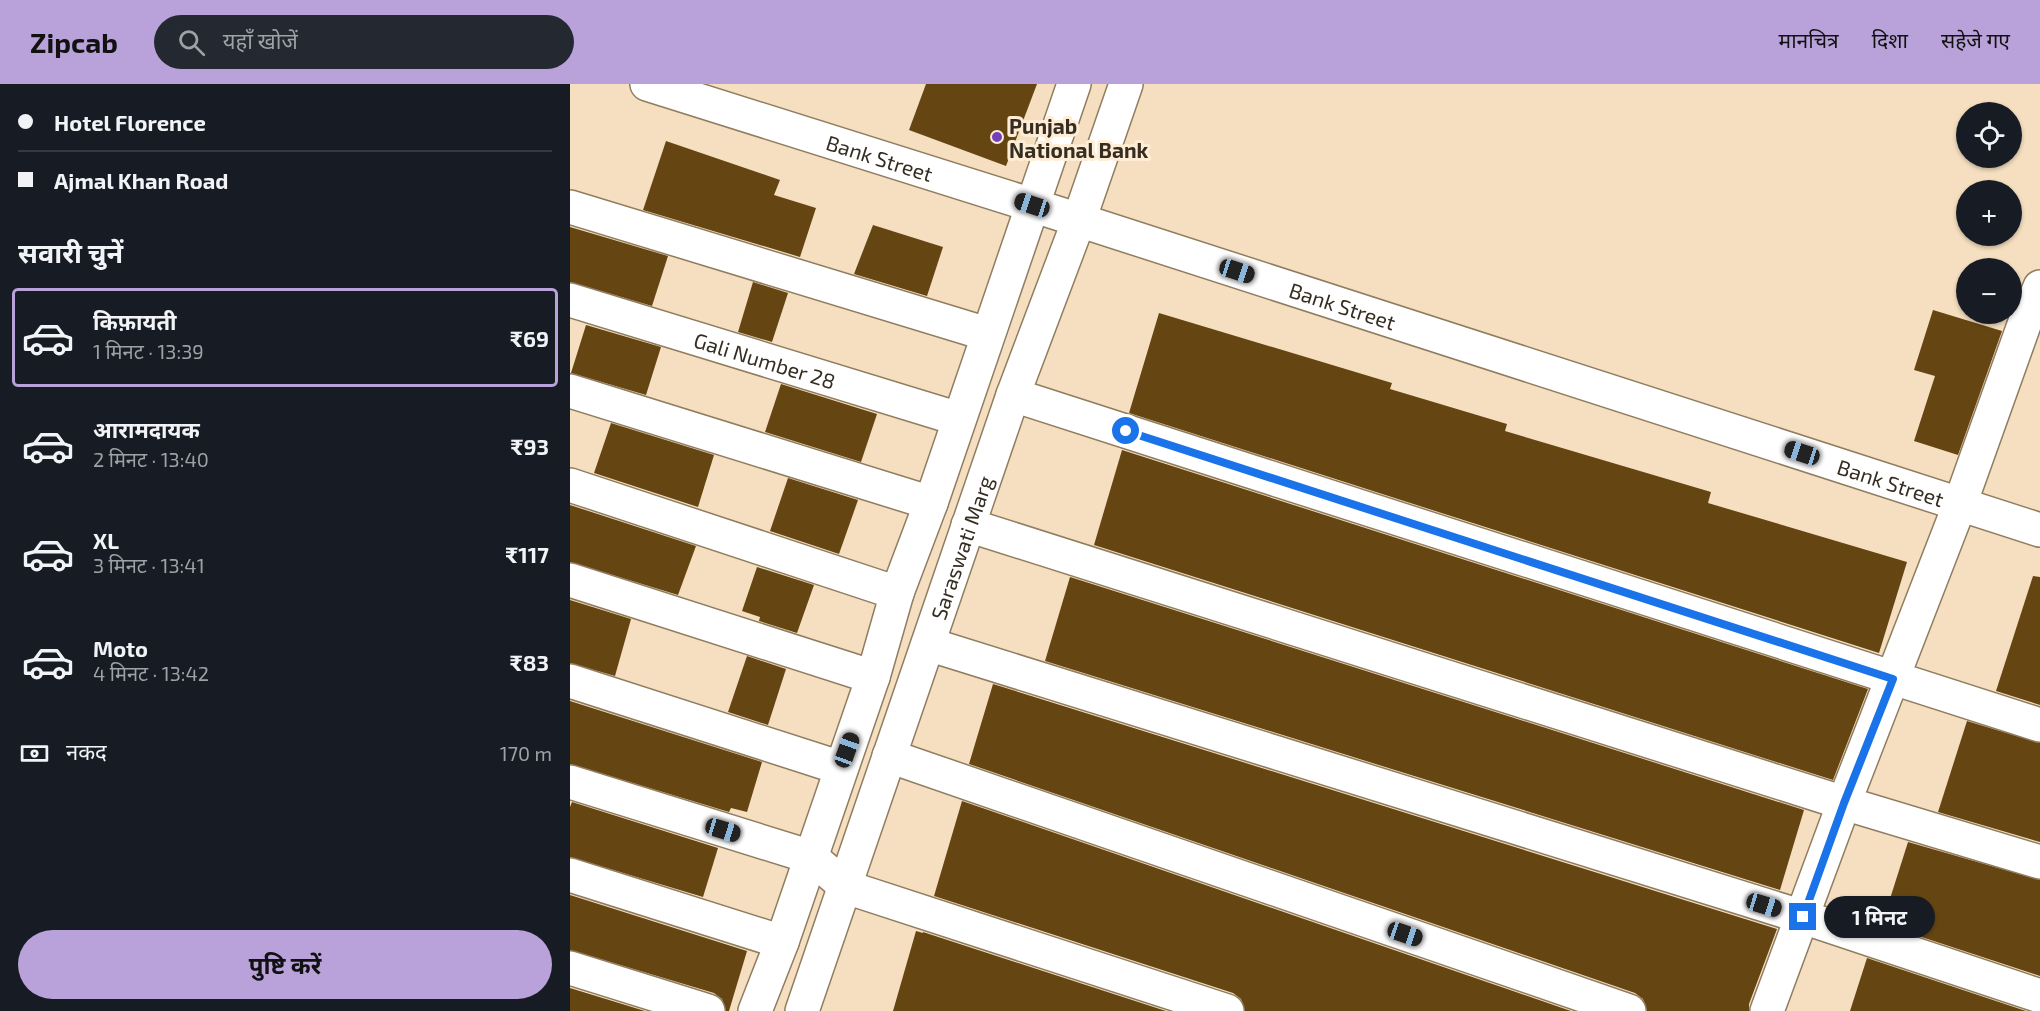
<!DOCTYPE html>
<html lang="hi">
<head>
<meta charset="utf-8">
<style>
	:root { --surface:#171b24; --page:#242831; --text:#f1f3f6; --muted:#9ea1a6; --line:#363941; --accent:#b9a2da }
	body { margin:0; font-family:"Exo 2","Noto Sans Devanagari",sans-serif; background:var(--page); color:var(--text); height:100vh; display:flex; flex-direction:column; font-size:22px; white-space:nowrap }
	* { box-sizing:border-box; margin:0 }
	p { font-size:20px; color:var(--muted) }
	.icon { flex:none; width:33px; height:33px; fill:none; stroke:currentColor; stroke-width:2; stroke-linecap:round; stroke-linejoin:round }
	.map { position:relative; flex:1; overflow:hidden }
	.drawer { display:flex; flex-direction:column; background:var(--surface); width:570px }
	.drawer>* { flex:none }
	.guide { display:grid; align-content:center; height:132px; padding:0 18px; background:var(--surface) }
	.fabs { position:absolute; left:1386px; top:18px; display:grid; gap:12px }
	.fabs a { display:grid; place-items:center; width:66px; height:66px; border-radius:50%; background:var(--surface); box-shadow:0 2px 4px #0004; font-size:30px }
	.end { position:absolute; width:27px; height:27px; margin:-14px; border:8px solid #1a73e8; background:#fff; box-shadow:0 0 0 3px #fff }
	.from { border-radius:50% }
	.bubble { position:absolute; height:42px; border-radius:21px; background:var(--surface); box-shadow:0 2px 4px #0004; font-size:20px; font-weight:700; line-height:42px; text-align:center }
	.car { position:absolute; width:18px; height:36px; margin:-18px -9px; border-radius:8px; box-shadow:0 0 4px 2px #0007; background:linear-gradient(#222 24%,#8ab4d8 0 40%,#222 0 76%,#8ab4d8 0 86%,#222 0) }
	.guide b { display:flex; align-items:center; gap:21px; height:57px; font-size:22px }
	.guide b+b { border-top:2px solid var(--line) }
	.guide i { width:15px; height:15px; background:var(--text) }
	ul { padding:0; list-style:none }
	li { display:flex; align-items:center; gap:18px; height:99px; margin:0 12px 9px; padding:0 6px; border:3px solid transparent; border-radius:6px }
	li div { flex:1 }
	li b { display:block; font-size:22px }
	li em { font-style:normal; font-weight:700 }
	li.current { border-color:var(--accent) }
	li>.icon { width:54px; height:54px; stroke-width:1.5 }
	h2 { padding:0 18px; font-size:27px; line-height:72px }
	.pay { display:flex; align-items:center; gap:15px; height:66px; padding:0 18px; font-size:22px }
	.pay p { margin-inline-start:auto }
	.button { display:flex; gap:12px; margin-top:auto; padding:12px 18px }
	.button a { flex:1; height:69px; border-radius:36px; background:var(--accent); color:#111; font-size:24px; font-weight:700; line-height:69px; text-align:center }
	header { display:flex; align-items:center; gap:36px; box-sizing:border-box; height:84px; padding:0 30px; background:var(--accent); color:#111 }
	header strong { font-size:28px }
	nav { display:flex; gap:33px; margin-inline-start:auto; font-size:21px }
	.search { width:420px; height:54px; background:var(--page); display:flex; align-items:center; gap:15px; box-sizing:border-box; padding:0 21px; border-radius:33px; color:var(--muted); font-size:22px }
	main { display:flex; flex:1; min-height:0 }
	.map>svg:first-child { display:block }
	.building { fill:#654613 }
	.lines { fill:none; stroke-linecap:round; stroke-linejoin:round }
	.minor-casing { stroke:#907d60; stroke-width:36 }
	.minor { stroke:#fff; stroke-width:33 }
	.route { stroke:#1a73e8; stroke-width:8 }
	.poi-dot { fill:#7440b7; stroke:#feedd4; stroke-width:2 }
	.labels { text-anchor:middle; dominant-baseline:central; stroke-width:6; stroke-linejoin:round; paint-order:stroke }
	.poi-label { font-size:21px; font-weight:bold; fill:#352d21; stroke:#feedd4; text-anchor:start }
	.street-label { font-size:21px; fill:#352d21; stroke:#feedd4 }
</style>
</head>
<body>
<header>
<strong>Zipcab</strong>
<div class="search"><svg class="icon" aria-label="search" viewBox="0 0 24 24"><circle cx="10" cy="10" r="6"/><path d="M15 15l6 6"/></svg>यहाँ खोजें</div>
<nav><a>मानचित्र</a><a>दिशा</a><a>सहेजे गए</a></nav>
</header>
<main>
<section class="drawer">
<div class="guide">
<b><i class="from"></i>Hotel Florence</b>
<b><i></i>Ajmal Khan Road</b>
</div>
<h2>सवारी चुनें</h2>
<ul>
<li class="current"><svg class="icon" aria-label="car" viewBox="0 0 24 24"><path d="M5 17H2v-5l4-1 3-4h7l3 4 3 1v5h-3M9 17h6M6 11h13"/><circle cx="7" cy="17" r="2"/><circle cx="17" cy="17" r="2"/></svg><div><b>किफ़ायती</b><p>1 मिनट · 13:39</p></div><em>₹69</em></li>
<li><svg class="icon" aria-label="car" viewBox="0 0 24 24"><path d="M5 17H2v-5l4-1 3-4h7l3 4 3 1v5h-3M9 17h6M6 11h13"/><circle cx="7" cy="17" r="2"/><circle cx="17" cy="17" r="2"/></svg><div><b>आरामदायक</b><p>2 मिनट · 13:40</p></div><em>₹93</em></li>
<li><svg class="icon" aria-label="car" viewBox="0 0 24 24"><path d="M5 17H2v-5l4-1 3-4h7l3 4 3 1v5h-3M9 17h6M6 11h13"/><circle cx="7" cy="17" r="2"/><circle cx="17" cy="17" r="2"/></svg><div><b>XL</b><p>3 मिनट · 13:41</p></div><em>₹117</em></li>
<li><svg class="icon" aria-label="car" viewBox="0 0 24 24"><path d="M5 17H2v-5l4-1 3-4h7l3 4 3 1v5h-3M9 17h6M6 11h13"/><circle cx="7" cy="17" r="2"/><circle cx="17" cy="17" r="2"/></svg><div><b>Moto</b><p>4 मिनट · 13:42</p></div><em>₹83</em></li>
</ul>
<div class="pay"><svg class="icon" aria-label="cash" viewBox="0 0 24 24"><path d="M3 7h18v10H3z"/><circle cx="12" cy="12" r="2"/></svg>नकद<p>170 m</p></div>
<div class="button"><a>पुष्टि करें</a></div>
</section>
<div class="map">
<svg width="1470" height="927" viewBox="0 0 1470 927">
	<rect width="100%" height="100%" fill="#f5dfc0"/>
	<g class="building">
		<path d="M356 0H467L436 82 339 46Z"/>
		<path d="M96 57 210 96 204 111 246 124 230 173 73 126Z"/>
		<path d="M303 141 373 163 357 212 284 190Z"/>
		<path d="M0 143 98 172 82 222 0 198Z"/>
		<path d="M183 198 218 209 202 258 168 248Z"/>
		<path d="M1363 226 1432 247 1388 371 1344 357 1365 292 1344 286Z"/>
		<path d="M589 229 822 299 820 305 937 340 935 347 1141 408 1138 419 1337 478 1309 569 559 329Z"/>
		<path d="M16 241 91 263 76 311 1 289Z"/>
		<path d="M211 300 307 330 291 378 195 348Z"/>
		<path d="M41 339 144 371 128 423 24 389Z"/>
		<path d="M552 366 1298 605 1263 696 524 461Z"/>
		<path d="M218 394 288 416 269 470 200 447Z"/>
		<path d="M0 421 126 462 108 511 0 478Z"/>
		<path d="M187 483 244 501 227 549 189 537 190 533 172 527Z"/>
		<path d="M1463 492 1470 493V621L1426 607Z"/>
		<path d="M500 493 1234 726 1210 806 475 577Z"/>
		<path d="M0 516 61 535 45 592 0 579Z"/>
		<path d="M177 572 216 585 198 641 158 628Z"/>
		<path d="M423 600 1207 845 1179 920V927H1077L1073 915 1065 909 399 680Z"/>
		<path d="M0 617 192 678 177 728 161 724 159 728 0 680Z"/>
		<path d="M1397 637 1470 659V758L1368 728Z"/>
		<path d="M392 717 1001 927H675L671 915 663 909 364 812Z"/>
		<path d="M2 718 148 764 133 813 0 773V723Z"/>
		<path d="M1338 758 1470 796V892L1312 840Z"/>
		<path d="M0 811 177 867 159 927H156L152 915 144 909 0 866Z"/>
		<path d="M346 847 353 849V848L596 927H323Z"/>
		<path d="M1297 874 1456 927H1280Z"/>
		<path d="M0 904 75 927H0Z"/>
	</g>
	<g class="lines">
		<defs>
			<g id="minor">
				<path id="s1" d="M77 0 462 121 1470 446"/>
				<path d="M0 123 417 250"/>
				<path id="s2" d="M0 216 389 335"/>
				<path d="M0 307 361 419"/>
				<path d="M443 311 1470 641"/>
				<path d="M0 401 327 509"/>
				<path d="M398 441 1274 719 1470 778"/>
				<path d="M0 496 303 593"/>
				<path d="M358 560 1233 833 1470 912"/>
				<path d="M0 597 271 684"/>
				<path d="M319 672 1059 927"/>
				<path d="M0 698 241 773 276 803 657 927"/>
				<path d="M0 791 212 858"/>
				<path d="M0 884 138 927"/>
				<path d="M185 927 212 858 303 593 327 509 361 419 504 0"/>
				<path id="s3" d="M232 927 443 311 509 136 556 0"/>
				<path d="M1197 927 1274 719 1390 420 1455 238 1470 203"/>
			</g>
		</defs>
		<use href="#minor" class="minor-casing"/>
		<use href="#minor" class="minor"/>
	</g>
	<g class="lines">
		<path class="route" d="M556 347 1323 595 1274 719 1233 833"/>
	</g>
	<circle class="poi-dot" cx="427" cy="53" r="6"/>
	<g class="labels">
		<g class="poi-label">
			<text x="439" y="41">Punjab<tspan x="439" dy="24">National Bank</tspan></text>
		</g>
		<g class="street-label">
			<text stroke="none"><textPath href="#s1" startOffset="244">Bank Street</textPath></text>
			<text stroke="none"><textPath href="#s1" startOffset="730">Bank Street</textPath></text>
			<text stroke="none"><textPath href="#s2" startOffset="204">Gali Number 28</textPath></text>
			<text stroke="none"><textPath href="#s1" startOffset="1306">Bank Street</textPath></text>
			<text stroke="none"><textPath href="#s3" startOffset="490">Saraswati Marg</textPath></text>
		</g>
	</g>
</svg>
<div class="fabs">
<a><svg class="icon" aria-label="locate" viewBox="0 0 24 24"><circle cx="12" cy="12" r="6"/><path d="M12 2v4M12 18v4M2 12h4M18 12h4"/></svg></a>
<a>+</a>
<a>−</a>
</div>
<i class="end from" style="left:556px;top:347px"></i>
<i class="end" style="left:1233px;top:833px"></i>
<div class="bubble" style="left:1254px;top:812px;width:111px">1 मिनट</div>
<i class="car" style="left:462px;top:121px;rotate:288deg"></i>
<i class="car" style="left:667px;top:187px;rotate:108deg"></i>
<i class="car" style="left:1232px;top:369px;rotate:288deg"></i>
<i class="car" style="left:277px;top:666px;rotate:20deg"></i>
<i class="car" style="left:153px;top:746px;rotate:107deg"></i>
<i class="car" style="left:1194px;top:821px;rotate:107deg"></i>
<i class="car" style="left:835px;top:850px;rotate:109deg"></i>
</div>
</main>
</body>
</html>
